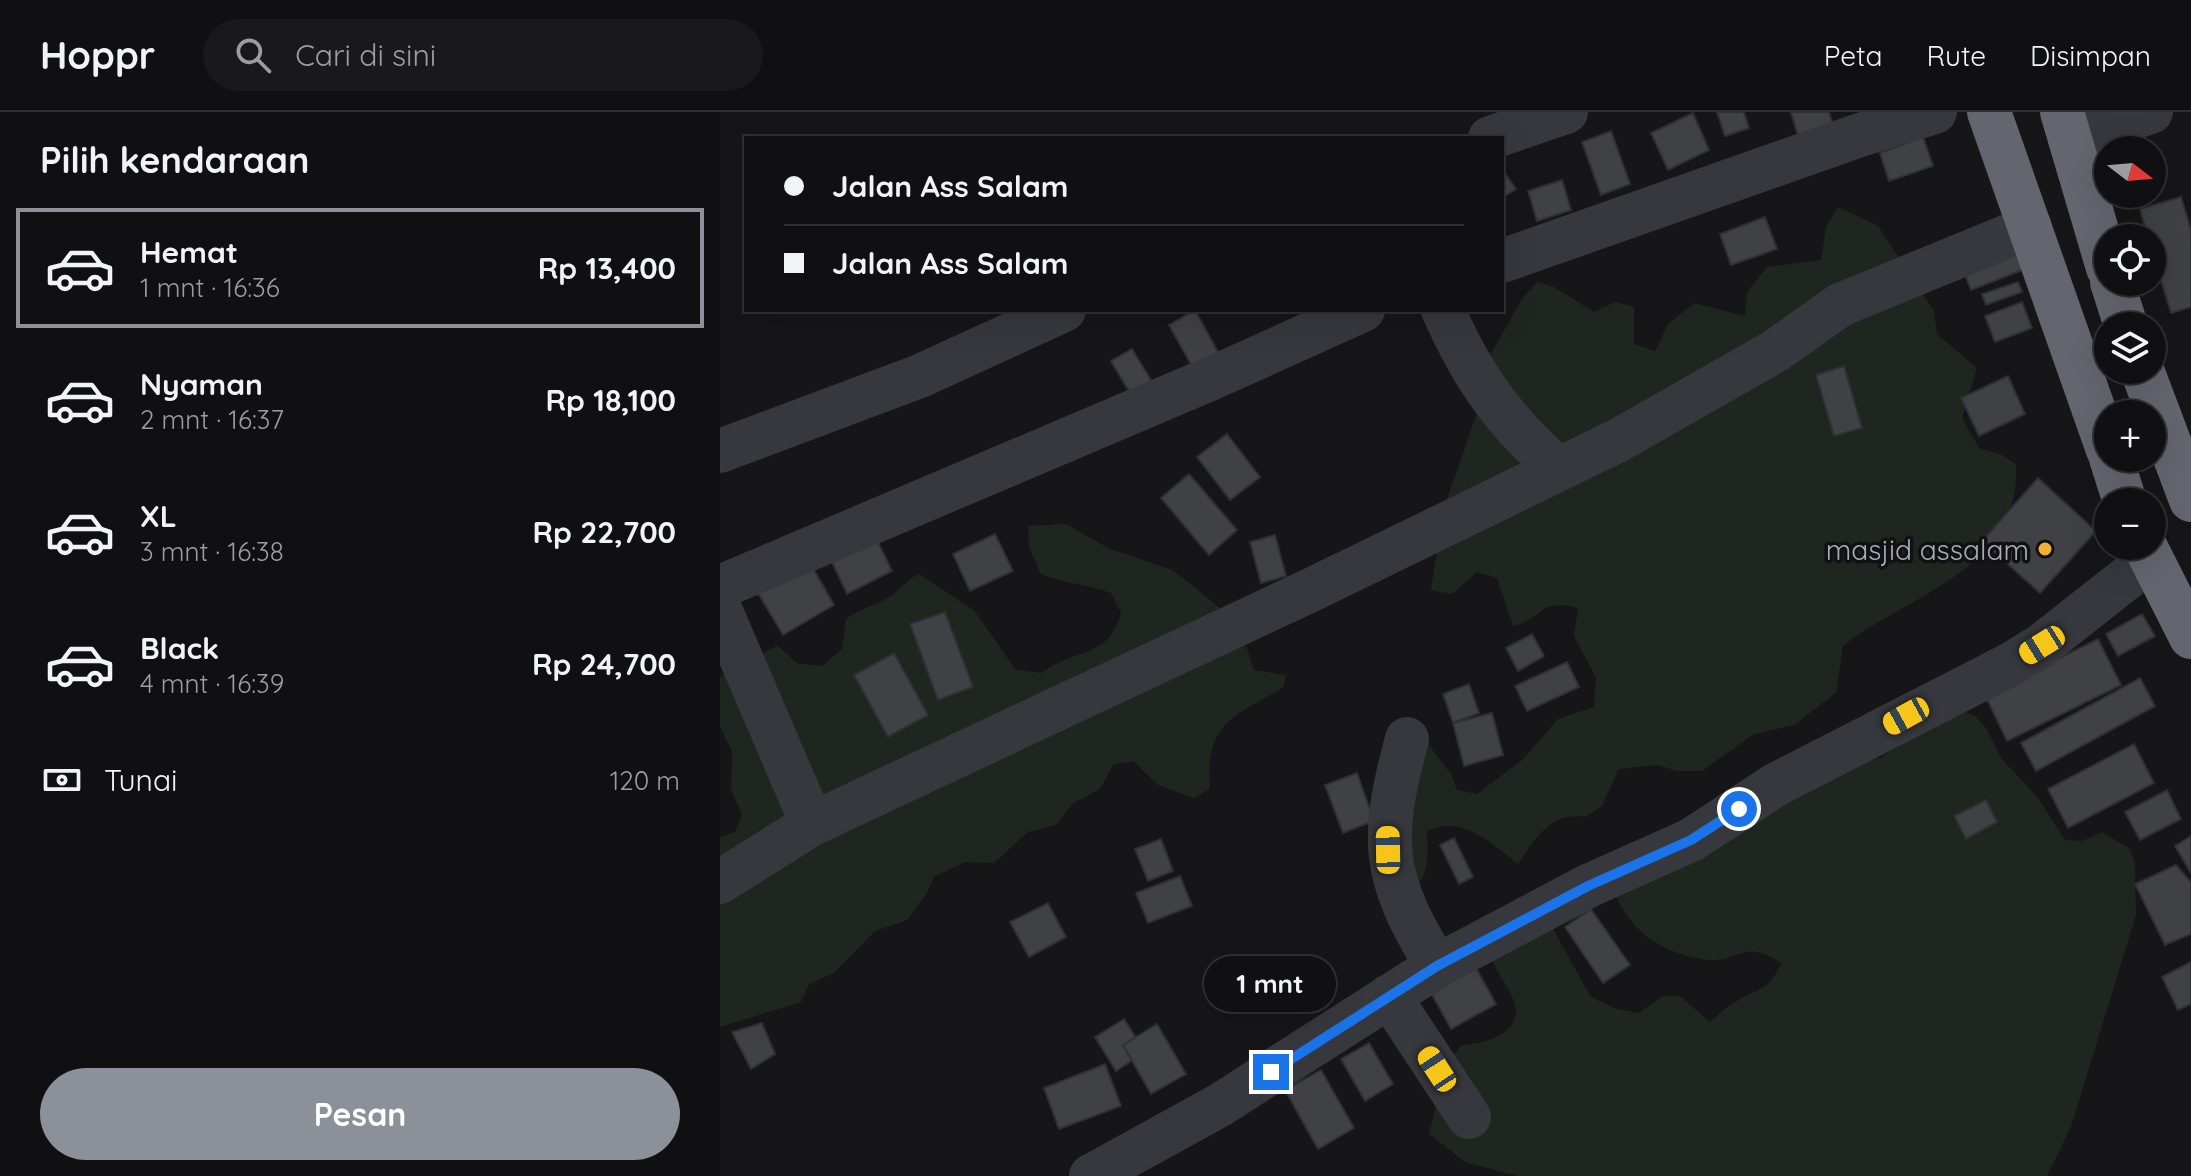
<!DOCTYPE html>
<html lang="id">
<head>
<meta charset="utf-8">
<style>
	:root { --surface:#101012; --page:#19191b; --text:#f1f3f6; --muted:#9c9d9f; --line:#303032; --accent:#8c9099 }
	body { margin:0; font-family:Quicksand,sans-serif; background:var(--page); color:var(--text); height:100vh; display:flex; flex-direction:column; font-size:30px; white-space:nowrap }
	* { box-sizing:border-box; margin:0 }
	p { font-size:26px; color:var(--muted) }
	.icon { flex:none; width:44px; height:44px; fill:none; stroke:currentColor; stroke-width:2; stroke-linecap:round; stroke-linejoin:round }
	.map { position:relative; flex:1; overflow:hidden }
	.side { display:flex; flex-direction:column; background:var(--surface); width:720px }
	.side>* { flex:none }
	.banner { position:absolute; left:24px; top:24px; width:760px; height:176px; border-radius:0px; box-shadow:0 8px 32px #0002,0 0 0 2px var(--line); display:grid; align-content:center; height:176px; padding:0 40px; background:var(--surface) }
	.needle { width:52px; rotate:106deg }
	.buttons { position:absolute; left:1374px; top:24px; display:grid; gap:16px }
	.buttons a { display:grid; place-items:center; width:72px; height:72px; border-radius:50%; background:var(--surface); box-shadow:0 8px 32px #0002,0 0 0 2px var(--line); font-size:40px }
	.end { position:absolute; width:36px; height:36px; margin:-18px; border:10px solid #1a73e8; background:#fff; box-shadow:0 0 0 4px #fff }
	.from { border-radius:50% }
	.bubble { position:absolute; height:56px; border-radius:28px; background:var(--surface); box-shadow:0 8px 32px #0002,0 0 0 2px var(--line); font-size:26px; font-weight:800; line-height:56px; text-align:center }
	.car { position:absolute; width:24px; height:48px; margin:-24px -12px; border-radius:10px; box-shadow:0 0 6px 2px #0007; background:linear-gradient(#f5c518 24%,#345 0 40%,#f5c518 0 76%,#345 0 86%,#f5c518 0) }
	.banner b { display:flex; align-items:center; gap:28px; height:76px; font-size:30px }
	.banner b+b { border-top:2px solid var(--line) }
	.banner i { width:20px; height:20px; background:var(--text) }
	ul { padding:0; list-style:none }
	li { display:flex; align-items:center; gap:24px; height:120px; margin:0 16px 12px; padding:0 24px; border:4px solid transparent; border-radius:0px }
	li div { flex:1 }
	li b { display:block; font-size:30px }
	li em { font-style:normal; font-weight:800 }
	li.on { border-color:var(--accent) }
	li>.icon { width:72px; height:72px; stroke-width:1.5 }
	h2 { padding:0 40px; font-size:36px; line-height:96px }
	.pay { display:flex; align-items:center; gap:20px; height:88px; padding:0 40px; font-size:30px }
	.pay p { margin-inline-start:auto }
	.action { display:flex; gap:16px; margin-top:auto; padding:16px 40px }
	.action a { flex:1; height:92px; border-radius:48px; background:var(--accent); color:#fff; font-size:32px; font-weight:800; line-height:92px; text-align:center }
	header { display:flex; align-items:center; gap:48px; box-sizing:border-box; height:112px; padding:0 40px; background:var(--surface); border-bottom:2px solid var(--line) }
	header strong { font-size:38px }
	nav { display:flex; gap:44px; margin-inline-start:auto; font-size:28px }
	.search { width:560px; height:72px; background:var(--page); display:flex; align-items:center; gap:20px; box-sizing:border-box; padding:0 28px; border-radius:44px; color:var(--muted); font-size:30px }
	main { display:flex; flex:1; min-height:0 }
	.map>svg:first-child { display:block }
	.green { fill:#1e261f }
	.building { fill:#404145; stroke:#303034; stroke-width:2 }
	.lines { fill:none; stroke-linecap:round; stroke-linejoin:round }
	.minor { stroke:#37383d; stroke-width:44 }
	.highway { stroke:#63666e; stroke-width:44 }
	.route { stroke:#1a73e8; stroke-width:10 }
	.poi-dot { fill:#f2b134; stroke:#111113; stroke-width:3 }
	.labels { text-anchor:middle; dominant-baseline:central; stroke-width:7; stroke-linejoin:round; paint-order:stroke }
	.poi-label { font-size:28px; fill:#a8adb8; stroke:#111113; text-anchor:end }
</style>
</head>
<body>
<header>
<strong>Hoppr</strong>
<div class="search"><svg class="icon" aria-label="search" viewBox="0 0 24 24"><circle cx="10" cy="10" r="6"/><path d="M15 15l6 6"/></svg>Cari di sini</div>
<nav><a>Peta</a><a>Rute</a><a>Disimpan</a></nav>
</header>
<main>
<section class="side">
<h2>Pilih kendaraan</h2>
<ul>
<li class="on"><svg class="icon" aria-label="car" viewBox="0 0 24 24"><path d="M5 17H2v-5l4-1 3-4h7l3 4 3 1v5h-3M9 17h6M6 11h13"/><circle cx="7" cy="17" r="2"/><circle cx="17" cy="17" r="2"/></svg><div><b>Hemat</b><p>1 mnt · 16:36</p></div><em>Rp 13,400</em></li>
<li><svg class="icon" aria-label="car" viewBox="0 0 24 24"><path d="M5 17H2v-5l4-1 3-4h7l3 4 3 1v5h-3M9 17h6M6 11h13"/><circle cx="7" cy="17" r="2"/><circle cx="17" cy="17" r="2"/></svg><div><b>Nyaman</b><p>2 mnt · 16:37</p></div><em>Rp 18,100</em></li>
<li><svg class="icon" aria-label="car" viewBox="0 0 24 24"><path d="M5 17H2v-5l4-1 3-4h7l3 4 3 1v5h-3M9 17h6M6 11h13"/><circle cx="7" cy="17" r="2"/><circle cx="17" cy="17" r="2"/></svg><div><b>XL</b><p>3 mnt · 16:38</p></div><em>Rp 22,700</em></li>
<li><svg class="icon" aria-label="car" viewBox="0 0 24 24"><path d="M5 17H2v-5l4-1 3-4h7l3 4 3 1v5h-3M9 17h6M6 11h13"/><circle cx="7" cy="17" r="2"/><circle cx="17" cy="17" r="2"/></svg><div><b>Black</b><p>4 mnt · 16:39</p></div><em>Rp 24,700</em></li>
</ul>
<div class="pay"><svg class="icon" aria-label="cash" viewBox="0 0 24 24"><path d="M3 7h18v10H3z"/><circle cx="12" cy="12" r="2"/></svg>Tunai<p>120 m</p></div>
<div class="action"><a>Pesan</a></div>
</section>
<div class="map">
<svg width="1471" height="1064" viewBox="0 0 1471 1064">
	<rect width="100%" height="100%" fill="#161618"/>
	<g class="green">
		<path d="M1118 95 1158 114 1214 199 1217 222 1257 256 1242 306 1259 336 1282 343 1296 352C1302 458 1189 482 1123 534L1116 581 1074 613 1034 622 982 659H958L937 653 899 657 882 694 866 705C831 700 816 725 798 752 772 731 741 702 707 719 708 746 711 767 686 782L674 692 708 632 731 662 737 678 757 682 802 648 838 607 874 595 876 566 854 524 858 496C819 485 825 506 793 514L777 466 757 460 732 482 711 478 723 399 756 303 769 245 803 185 818 170 834 175 874 200 895 190 914 195V232L935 239 948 212 974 191 1025 204 1027 180 1047 155 1101 148 1106 115Z"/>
		<path d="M346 412 388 436 452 458 468 470 519 512 534 558 566 563 564 575C515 605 484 609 490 677L474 686 438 673 413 649 394 652 380 677 352 692 336 713 308 720 274 751 245 750 214 765 206 783 187 808 155 819 114 861 89 872 81 890 0 915V725L15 720 22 702 11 678 12 639 0 615V566C13 554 23 556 35 547 44 541 47 537 58 534L77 551 102 554 122 537 126 507C140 497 153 494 168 486 179 480 185 468 199 462L254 498 296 558 322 561C357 534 387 549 401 501L391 481C368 472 342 472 320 461L309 434 308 414Z"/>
		<path d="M1223 590 1255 604 1267 617 1281 646 1319 687 1345 728 1362 729 1382 720 1410 737 1415 752 1416 803 1351 1015 1327 1064H797L745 1050 709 1022 728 949 742 933C763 932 802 922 795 893 791 878 778 863 772 848L828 808 871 885 897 897 919 901 943 884H960L990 910C998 903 1006 895 1015 890 1039 875 1049 880 1061 851 1023 826 1020 850 990 848 944 844 905 817 892 773L1144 645 1162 646Z"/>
	</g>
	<g class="building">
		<path d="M997 0H1024L1029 16 1005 24Z"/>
		<path d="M1071 0H1109L1113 13 1078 24Z"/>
		<path d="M973 1 989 38 948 58 931 21Z"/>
		<path d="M891 19 910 72 881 83 862 30Z"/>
		<path d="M1203 25 1213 54 1169 69 1160 41Z"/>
		<path d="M784 60 796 77 782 86V61Z"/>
		<path d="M842 68 851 98 817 109 808 79Z"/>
		<path d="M1461 85 1471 118V195L1451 201 1432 139V126H1428L1420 97Z"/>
		<path d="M1045 105 1057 137 1011 153 1000 122Z"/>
		<path d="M1306 136 1313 154 1251 178 1244 160Z"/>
		<path d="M1298 170 1302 180 1266 193 1262 182Z"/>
		<path d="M1302 190 1312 216 1275 230 1265 204Z"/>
		<path d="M475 198 499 242 473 256 449 213Z"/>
		<path d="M412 237 437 278 416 291 391 249Z"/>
		<path d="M1124 254 1142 316 1114 324 1096 263Z"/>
		<path d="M1288 264 1305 302 1259 324 1241 286Z"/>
		<path d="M507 322 540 365 510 388 477 345Z"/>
		<path d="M469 362 517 418 489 443 441 386Z"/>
		<path d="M1318 366 1376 419 1320 481 1262 429Z"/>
		<path d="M152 418 172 459 127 482 107 439Z"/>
		<path d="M275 422 293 459 250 479 233 442Z"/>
		<path d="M555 423 566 464 541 471 530 430Z"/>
		<path d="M90 451 114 493 63 523 38 481Z"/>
		<path d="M225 500 253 575 218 588 190 512Z"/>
		<path d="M1422 502 1435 524 1398 544 1386 522Z"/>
		<path d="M812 522 824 544 798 559 786 536Z"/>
		<path d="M1378 527 1401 573 1287 629 1265 583Z"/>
		<path d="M174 541 208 603 168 625 134 563Z"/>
		<path d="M847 550 859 575 807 599 795 574Z"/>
		<path d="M1420 566 1435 594 1316 659 1301 631Z"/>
		<path d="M749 572 759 601 733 611 723 582Z"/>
		<path d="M772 601 783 643 744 654 733 611Z"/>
		<path d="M1414 632 1434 671 1348 716 1328 677Z"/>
		<path d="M637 661 654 709 623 721 605 673Z"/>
		<path d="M1447 678 1461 707 1420 728 1405 700Z"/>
		<path d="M1266 688 1277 710 1246 727 1234 704Z"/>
		<path d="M1471 724V761L1455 734Z"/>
		<path d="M734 726 753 765 739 772 720 733Z"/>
		<path d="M441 727 453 759 428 769 415 737Z"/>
		<path d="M1456 753 1471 770V822L1445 833 1415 772Z"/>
		<path d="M460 764 472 794 428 811 416 781Z"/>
		<path d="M328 791 346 825 309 845 290 810Z"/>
		<path d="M871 797 910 853 883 871 845 815Z"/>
		<path d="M750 845 776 892 731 917 705 870Z"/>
		<path d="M1471 850V892L1458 898 1442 865Z"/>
		<path d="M404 907 425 940 396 959 375 925Z"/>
		<path d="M42 911 55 942 31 957 12 920Z"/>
		<path d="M437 912 466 962 431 982 403 933Z"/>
		<path d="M649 931 673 972 645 989 621 947Z"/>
		<path d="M385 952 401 994 339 1017 324 976Z"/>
		<path d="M601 958 634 1016 598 1037 565 978Z"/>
	</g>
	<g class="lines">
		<g class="minor">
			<path d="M770 26 846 0"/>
			<path d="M1350 27 1431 0"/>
			<path d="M782 149 1140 23 1215 0"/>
			<path d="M723 198C752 264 784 310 839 357"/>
			<path d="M0 339 200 264 344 198"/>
			<path d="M0 475 490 267 643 198"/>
			<path d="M0 497 92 712"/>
			<path d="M687 627C660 727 661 764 717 854"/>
			<path d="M0 770 92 712 593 477 899 328 1055 239 1120 193 1310 115"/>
			<path d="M669 884 749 1005"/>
			<path d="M371 1064 500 993 717 854 868 774 971 728 1057 672 1293 551 1322 533 1431 447"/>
		</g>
		<g class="highway">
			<path d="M1269 0 1388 338"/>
			<path d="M1342 0 1388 156"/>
			<path d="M1392 170 1406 214"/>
			<path d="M1422 258 1471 388"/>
			<path d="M1391 346 1405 390"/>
			<path d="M1425 434 1471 525"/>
		</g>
	</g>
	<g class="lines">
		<path class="route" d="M551 960 717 854 868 774 971 728 1019 697"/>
	</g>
	<circle class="poi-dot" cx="1325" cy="437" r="8"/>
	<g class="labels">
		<g class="poi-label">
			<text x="1309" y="437">masjid assalam</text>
		</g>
	</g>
</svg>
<div class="buttons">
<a><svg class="needle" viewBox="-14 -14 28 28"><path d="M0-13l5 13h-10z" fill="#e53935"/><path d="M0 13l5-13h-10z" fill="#9c9d9f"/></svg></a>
<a><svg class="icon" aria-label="locate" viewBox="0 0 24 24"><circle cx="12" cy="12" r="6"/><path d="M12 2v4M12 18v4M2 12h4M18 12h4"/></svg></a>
<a><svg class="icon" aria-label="layers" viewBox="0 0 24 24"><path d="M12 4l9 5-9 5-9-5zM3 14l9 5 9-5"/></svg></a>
<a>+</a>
<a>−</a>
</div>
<i class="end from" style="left:1019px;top:697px"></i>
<i class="end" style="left:551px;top:960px"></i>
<div class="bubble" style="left:484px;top:844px;width:132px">1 mnt</div>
<i class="car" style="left:1322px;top:533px;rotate:238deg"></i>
<i class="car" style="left:1186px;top:604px;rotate:241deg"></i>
<i class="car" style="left:668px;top:738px;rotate:359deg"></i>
<i class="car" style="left:717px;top:957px;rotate:327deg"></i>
<div class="banner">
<b><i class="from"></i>Jalan Ass Salam</b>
<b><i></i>Jalan Ass Salam</b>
</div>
</div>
</main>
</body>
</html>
